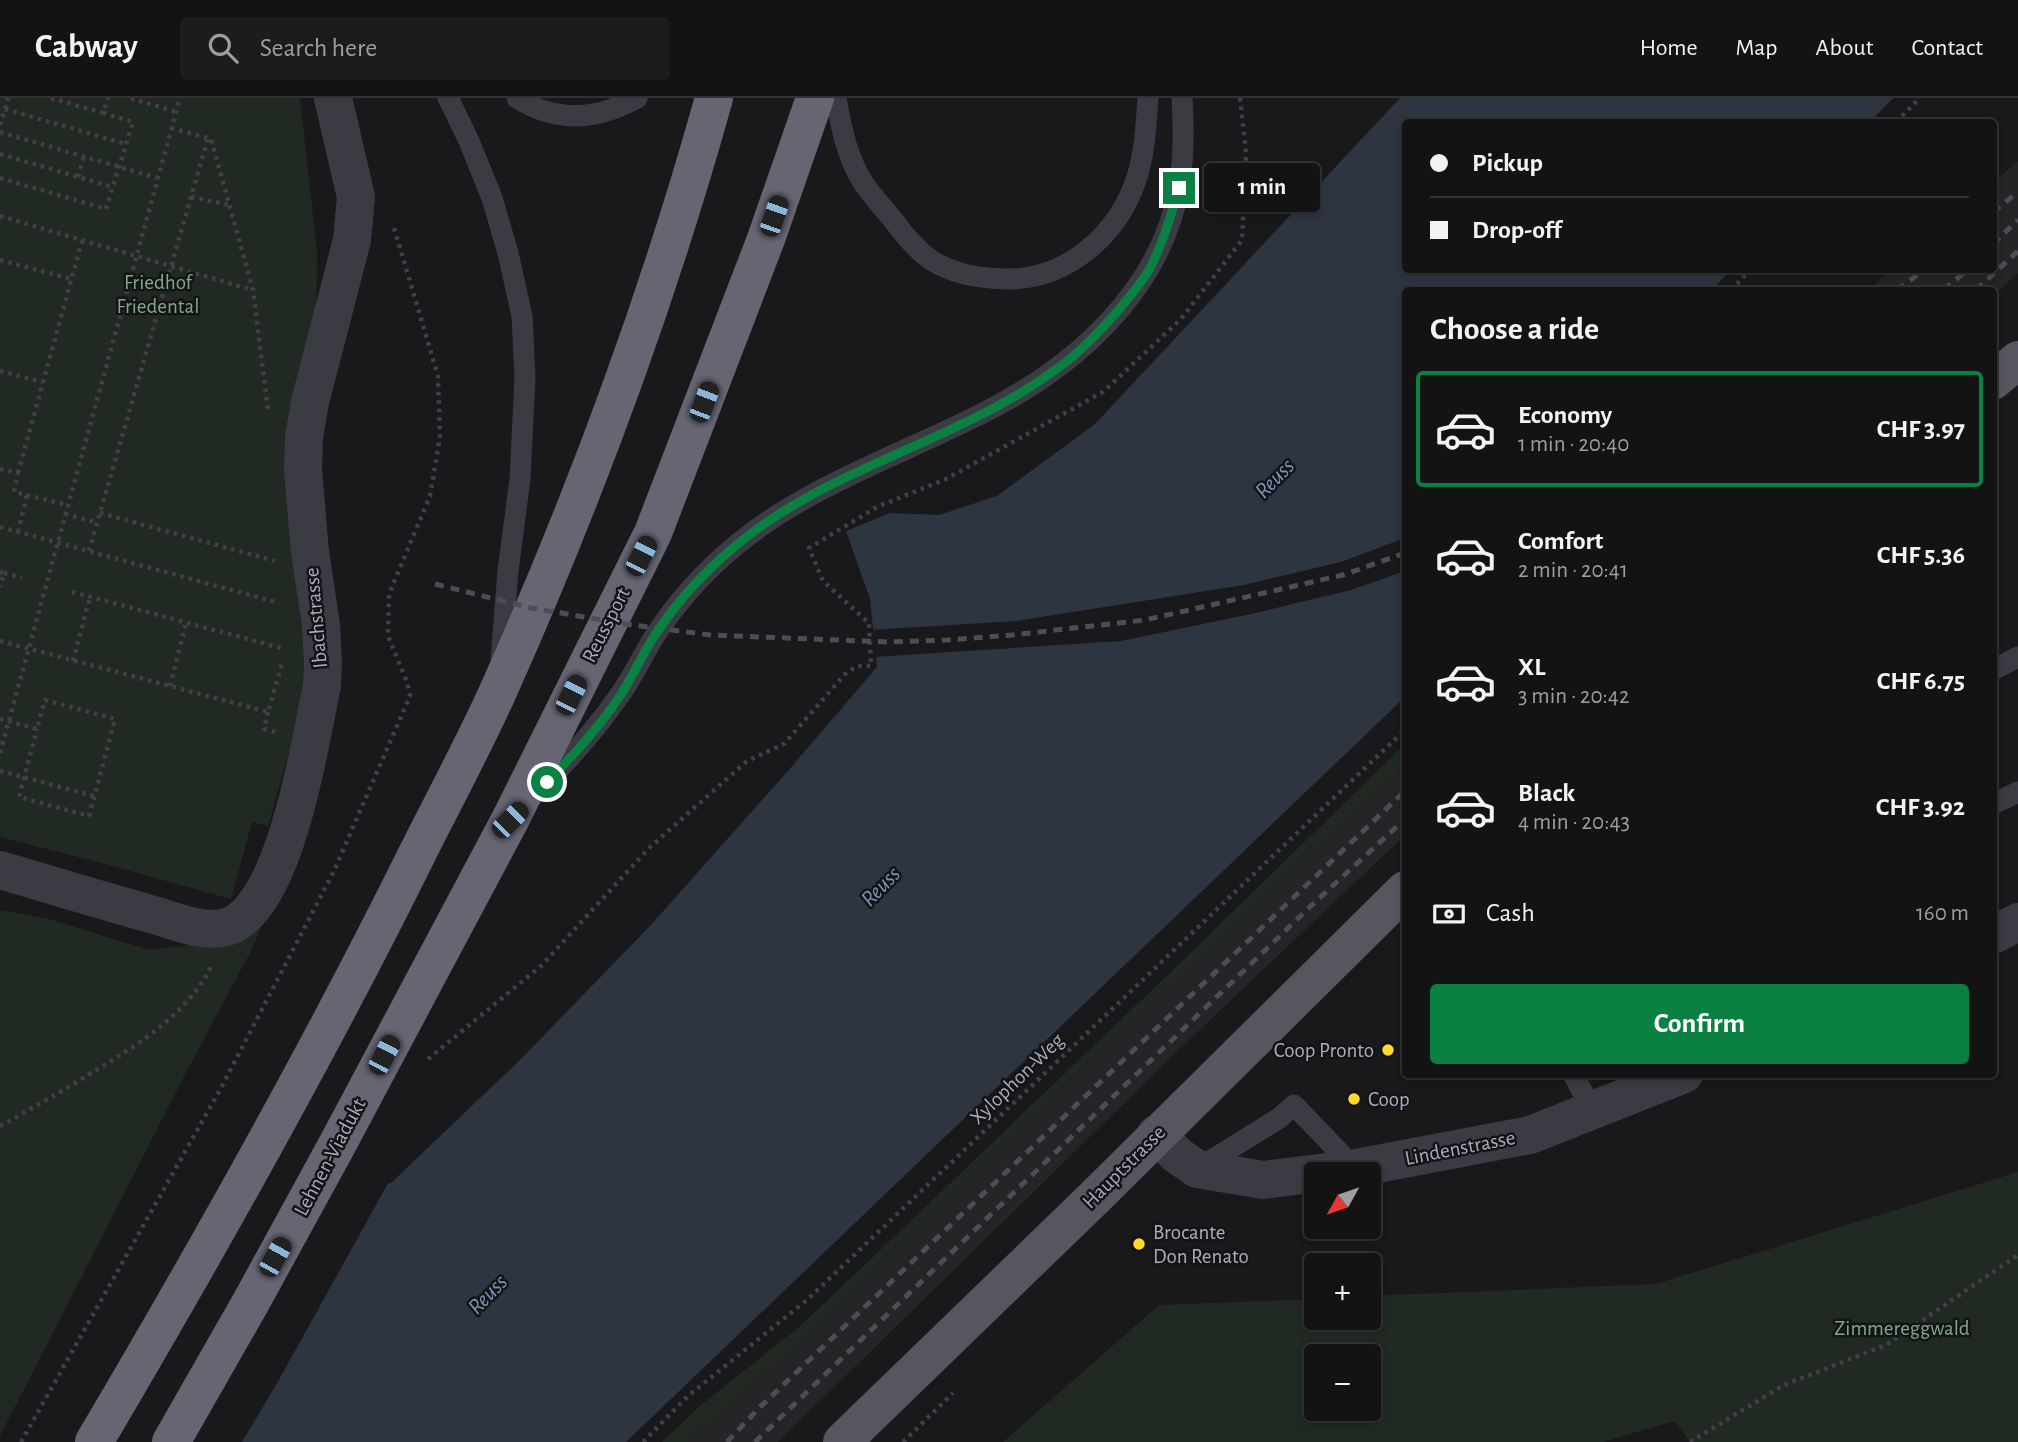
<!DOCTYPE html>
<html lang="en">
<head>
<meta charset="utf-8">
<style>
	:root { --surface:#131314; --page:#1c1c1d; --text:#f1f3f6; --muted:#9d9ea0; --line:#323234; --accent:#0b8043 }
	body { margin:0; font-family:"Alegreya Sans",sans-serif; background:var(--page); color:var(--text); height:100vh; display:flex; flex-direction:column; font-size:26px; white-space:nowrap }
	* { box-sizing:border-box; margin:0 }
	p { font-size:23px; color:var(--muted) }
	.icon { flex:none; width:38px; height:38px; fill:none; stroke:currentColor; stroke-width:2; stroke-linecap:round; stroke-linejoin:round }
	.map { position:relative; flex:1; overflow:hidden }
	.sheet { position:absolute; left:1402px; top:189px; width:595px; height:791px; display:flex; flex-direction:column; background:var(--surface); border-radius:7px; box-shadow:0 4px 10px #0003,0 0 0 2px var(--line) }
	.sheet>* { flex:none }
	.guide { position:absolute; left:1402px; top:21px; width:595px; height:154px; border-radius:7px; box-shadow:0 4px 10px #0003,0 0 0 2px var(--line); display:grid; align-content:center; height:154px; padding:0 28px; background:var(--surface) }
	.needle { width:46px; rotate:230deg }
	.controls { position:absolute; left:1304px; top:1064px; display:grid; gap:14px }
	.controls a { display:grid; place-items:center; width:77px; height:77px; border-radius:7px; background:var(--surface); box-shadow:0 4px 10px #0003,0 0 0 2px var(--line); font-size:35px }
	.end { position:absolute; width:32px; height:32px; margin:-16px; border:9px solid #0b8043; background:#fff; box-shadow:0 0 0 4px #fff }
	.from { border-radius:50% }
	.bubble { position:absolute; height:49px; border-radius:7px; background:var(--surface); box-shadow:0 4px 10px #0003,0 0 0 2px var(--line); font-size:23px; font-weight:700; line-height:49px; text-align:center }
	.car { position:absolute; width:21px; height:42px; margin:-21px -10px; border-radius:9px; box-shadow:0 0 5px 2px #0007; background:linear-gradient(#222 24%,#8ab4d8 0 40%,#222 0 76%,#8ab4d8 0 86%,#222 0) }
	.guide b { display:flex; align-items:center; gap:24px; height:66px; font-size:26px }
	.guide b+b { border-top:2px solid var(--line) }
	.guide i { width:18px; height:18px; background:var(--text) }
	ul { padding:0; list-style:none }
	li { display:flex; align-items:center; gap:21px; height:116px; margin:0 14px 10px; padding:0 14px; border:4px solid transparent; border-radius:7px }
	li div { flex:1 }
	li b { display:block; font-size:26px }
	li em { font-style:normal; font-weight:700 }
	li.active { border-color:var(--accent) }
	li>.icon { width:63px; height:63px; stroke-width:1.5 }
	h2 { padding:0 28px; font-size:32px; line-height:84px }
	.pay { display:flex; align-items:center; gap:18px; height:77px; padding:0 28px; font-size:26px }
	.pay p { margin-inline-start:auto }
	.cta { display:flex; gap:14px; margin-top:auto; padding:14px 28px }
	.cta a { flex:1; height:80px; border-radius:7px; background:var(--accent); color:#fff; font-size:28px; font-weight:700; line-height:80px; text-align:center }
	header { display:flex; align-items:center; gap:42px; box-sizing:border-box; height:98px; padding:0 35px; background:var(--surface); border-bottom:2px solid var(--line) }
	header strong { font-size:33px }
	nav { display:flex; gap:38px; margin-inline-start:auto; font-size:24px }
	.search { width:490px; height:63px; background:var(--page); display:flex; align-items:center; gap:18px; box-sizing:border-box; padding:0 24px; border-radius:7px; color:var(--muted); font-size:26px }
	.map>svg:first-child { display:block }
	.built { fill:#252528 }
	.green { fill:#202a23; fill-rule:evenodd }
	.water { fill:#2d3541 }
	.pier { fill:#19191b }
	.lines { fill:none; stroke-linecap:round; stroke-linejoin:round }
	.path { stroke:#3f4048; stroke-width:4.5; stroke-dasharray:3.5 5; stroke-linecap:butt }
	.lane { stroke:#3b3b43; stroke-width:21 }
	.street { stroke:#3b3b43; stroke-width:38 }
	.primary { stroke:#555660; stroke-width:38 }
	.highway { stroke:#656672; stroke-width:38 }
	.rail { stroke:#4c4d56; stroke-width:5; stroke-dasharray:9 7; stroke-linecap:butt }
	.route { stroke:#0b8043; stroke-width:9 }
	.poi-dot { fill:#ffda2d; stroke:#141416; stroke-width:2.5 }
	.labels { text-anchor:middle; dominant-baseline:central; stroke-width:5; stroke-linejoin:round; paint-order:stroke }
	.park-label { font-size:21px; fill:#7fa989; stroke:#141416 }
	.street-label { font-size:21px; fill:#aaadbc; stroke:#141416 }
	.poi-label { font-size:21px; fill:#aaadbc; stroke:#141416; text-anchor:start }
	.water-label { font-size:23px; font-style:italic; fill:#7e94ba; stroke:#141416 }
</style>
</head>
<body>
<header>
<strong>Cabway</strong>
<div class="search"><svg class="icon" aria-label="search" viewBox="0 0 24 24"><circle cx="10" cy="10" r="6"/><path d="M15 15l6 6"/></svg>Search here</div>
<nav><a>Home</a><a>Map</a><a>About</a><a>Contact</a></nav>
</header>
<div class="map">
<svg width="2018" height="1344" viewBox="0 0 2018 1344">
	<rect width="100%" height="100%" fill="#19191b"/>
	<g class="built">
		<path d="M2018 63V175L1993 198V192H1867L1892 172H1993V85Z"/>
		<path d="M1405 665V737L1188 943 778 1344H687L772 1269 1057 993Z"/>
	</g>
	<g class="green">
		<path d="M0 0H300L317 153 311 575 268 728 252 724 231 801 109 767 0 739Z"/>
		<path d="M1405 646V665L1057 993 772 1269 687 1344H662L702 1306 798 1230 853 1178 1175 870Z"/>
		<path d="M0 812 49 821 149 852 198 846 262 827 250 855 193 961 0 1338Z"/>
		<path d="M2018 1074V1344H1690L1674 1323 1603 1344H1003L1159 1207 1316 1201V1220H1368L1369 1198 1656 1186ZM1368 1258V1311H1316V1258Z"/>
	</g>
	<path class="water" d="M1400 0H1893L1870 24H1405V172H1731L1711 192H1405V599L626 1344H98L250 1144 392 1084 519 963 649 829 787 674 877 569 870 501 846 433 890 415 939 417 997 398 1095 326Z"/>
	<g class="pier">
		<path d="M1405 440V473L1351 492 1251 516 1121 543 873 559 870 532 1016 523 1244 487 1341 464Z"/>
		<path d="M391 1080 280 1280 242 1344H95L248 1142Z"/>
	</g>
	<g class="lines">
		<g class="path">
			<path d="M51 0 103 15"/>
			<path d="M131 0 176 14"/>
			<path d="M5 11 126 46"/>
			<path d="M1896 24 1920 0"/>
			<path d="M0 27 8 0"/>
			<path d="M171 30 211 41 253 192 268 312"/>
			<path d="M0 34 157 80"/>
			<path d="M0 56 112 89"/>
			<path d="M78 79 84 59"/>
			<path d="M0 80 106 111 133 24 103 15 108 0"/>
			<path d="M191 99 230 107"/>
			<path d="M0 118 252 192"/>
			<path d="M0 162 72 181"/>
			<path d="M1731 192 1750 172"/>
			<path d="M0 273 43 284"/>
			<path d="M0 371 18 375 14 394 68 407"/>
			<path d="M18 375 82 143"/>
			<path d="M100 415 275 463"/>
			<path d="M65 416 98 425"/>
			<path d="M0 429 279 505"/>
			<path d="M18 434 27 397"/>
			<path d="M89 453 208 40"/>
			<path d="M0 474 4 475 0 489"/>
			<path d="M4 475 22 480"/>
			<path d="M72 494 285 551"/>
			<path d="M0 543 268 614 283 562"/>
			<path d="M73 563 90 499"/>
			<path d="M170 588 186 525"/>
			<path d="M268 614 264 631 276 634"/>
			<path d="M0 621 37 631 45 602 115 621 89 718 19 699 37 631"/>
			<path d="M0 655 180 0"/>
			<path d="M0 673 94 698"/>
			<path d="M428 961 541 868 649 750 747 663 784 646 845 576 857 568H871L869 525 823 483 809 450 877 409 946 381 1103 294 1181 221 1242 142 1246 55 1240 0"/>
			<path d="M0 1028C33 1010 66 991 98 971 142 944 188 915 212 867"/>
			<path d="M21 1344 221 990 334 773 410 598 407 584 388 538 389 496 430 398 440 339 438 278 394 130"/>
			<path d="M643 1344 688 1298 807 1202 1405 632"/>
			<path d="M903 1344 953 1295"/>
			<path d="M1690 1344 1784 1287 1886 1247 2018 1157"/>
		</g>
		<g class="lane">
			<path d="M448 0 469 43 492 100 508 155 522 218 525 280 520 381 508 473 501 561"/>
			<path d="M517 0C556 25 597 22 637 0"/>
			<path d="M836 0C841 29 847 60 864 86 873 99 884 111 894 123 904 137 917 152 931 162 953 176 982 181 1008 181 1068 181 1119 136 1137 79 1145 53 1146 27 1148 0"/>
			<path d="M1993 572 2018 559"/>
			<path d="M533 698C564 667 594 634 619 598 633 579 642 558 654 539 676 505 704 474 735 448 807 388 898 358 981 316 1072 271 1160 195 1179 90 1184 60 1184 30 1182 0"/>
			<path d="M1993 706 2018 694"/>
			<path d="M1573 976 1592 1012"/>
			<path d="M1199 1070 1278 1021 1294 1007 1343 1058 1351 1071"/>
		</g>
		<g class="street">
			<path d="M0 772C51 787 103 803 154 817 175 823 200 834 222 830 285 820 310 641 322 588L323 565 321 527 310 454 303 372 304 339 310 304 352 142 356 99 333 0"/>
			<path d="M1993 837 2018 824"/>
			<path d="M1156 1036 1177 1057 1197 1071 1263 1082 1351 1071 1530 1037 1684 976"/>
		</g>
		<g class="primary">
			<path d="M1993 283 2018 262"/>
			<path d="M842 1344 1094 1100 1405 792"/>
		</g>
		<g class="highway">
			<path d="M94 1344C208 1151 318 956 417 756 445 700 475 645 500 589 585 398 658 201 714 0"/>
			<path d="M171 1344 251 1204 337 1047 510 722 653 435 766 141 815 0"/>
		</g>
		<g class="rail">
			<path d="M1993 114 2018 94"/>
			<path d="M1993 146 2018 122"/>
			<path d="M1897 192 1924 172"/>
			<path d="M1944 192 1967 172"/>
			<path d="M1976 192 2018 153"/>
			<path d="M435 486 531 510 632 527 711 537 888 544 947 542 1012 537 1145 522 1343 477 1405 455"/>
			<path d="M727 1344 758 1311 1405 693"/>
			<path d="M755 1344 1313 806 1405 721"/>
		</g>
	</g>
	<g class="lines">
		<path class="route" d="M547 684C574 657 601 627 622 595 633 577 642 558 653 540 675 506 703 475 734 449 832 366 965 343 1066 264 1084 250 1100 233 1115 216 1127 202 1141 186 1150 170 1163 145 1171 117 1179 90"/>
	</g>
	<g class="poi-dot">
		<circle cx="1388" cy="952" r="7"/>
		<circle cx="1354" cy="1001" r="7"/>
		<circle cx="1139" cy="1146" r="7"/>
	</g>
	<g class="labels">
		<g class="park-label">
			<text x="158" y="184">Friedhof<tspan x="158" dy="24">Friedental</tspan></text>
			<text x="1902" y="1230">Zimmereggwald</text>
		</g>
		<g class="street-label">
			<text transform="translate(316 520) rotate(-95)">Ibachstrasse</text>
			<text transform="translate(606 527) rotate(-63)">Reussport</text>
			<text transform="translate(1017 981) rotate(-44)">Xylophon-Weg</text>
			<text transform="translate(1460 1050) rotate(-11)">Lindenstrasse</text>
			<text transform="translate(330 1059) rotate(-62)">Lehnen-Viadukt</text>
			<text transform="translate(1124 1069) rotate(-45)">Hauptstrasse</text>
		</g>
		<g class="poi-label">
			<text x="1374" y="952" text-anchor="end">Coop Pronto</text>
			<text x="1368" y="1001">Coop</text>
			<text x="1153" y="1134">Brocante<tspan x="1153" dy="24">Don Renato</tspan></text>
		</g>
		<g class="water-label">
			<text transform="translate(1275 381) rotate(-46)">Reuss</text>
			<text transform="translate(881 789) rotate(-46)">Reuss</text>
			<text transform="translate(488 1197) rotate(-46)">Reuss</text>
		</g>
	</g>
</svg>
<div class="controls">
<a><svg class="needle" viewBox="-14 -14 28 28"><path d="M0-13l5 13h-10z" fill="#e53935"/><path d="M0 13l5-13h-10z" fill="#9d9ea0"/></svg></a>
<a>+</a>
<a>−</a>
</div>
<i class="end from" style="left:547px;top:684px"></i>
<i class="end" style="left:1179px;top:90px"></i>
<div class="bubble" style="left:1204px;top:65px;width:116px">1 min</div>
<i class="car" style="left:774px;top:118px;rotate:19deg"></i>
<i class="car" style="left:704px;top:304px;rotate:21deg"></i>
<i class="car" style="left:641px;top:458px;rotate:27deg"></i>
<i class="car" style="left:571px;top:597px;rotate:27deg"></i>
<i class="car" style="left:510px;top:722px;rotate:45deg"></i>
<i class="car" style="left:384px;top:957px;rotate:28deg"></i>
<i class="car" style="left:275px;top:1159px;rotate:29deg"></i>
<div class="guide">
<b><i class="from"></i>Pickup</b>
<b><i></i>Drop-off</b>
</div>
<section class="sheet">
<h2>Choose a ride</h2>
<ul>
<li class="active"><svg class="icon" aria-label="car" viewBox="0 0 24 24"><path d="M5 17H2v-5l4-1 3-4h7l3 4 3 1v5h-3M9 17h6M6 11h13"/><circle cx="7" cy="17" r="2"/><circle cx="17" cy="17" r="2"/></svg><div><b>Economy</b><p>1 min · 20:40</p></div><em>CHF 3.97</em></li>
<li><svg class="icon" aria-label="car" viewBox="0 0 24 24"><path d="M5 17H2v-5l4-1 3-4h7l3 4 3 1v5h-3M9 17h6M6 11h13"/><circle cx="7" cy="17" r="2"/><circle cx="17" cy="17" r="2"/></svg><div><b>Comfort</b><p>2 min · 20:41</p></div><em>CHF 5.36</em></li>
<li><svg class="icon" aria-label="car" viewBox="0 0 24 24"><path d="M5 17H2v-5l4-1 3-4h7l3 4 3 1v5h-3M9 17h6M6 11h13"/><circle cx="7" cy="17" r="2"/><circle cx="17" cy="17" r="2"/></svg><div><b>XL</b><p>3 min · 20:42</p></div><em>CHF 6.75</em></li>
<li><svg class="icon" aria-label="car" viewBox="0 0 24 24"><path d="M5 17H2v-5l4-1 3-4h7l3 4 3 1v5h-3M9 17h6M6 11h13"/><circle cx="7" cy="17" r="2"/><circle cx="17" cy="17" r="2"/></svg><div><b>Black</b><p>4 min · 20:43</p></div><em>CHF 3.92</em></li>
</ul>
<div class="pay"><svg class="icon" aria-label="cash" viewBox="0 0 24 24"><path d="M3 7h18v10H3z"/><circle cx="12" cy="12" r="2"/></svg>Cash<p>160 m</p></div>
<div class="cta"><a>Confirm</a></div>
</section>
</div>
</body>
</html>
